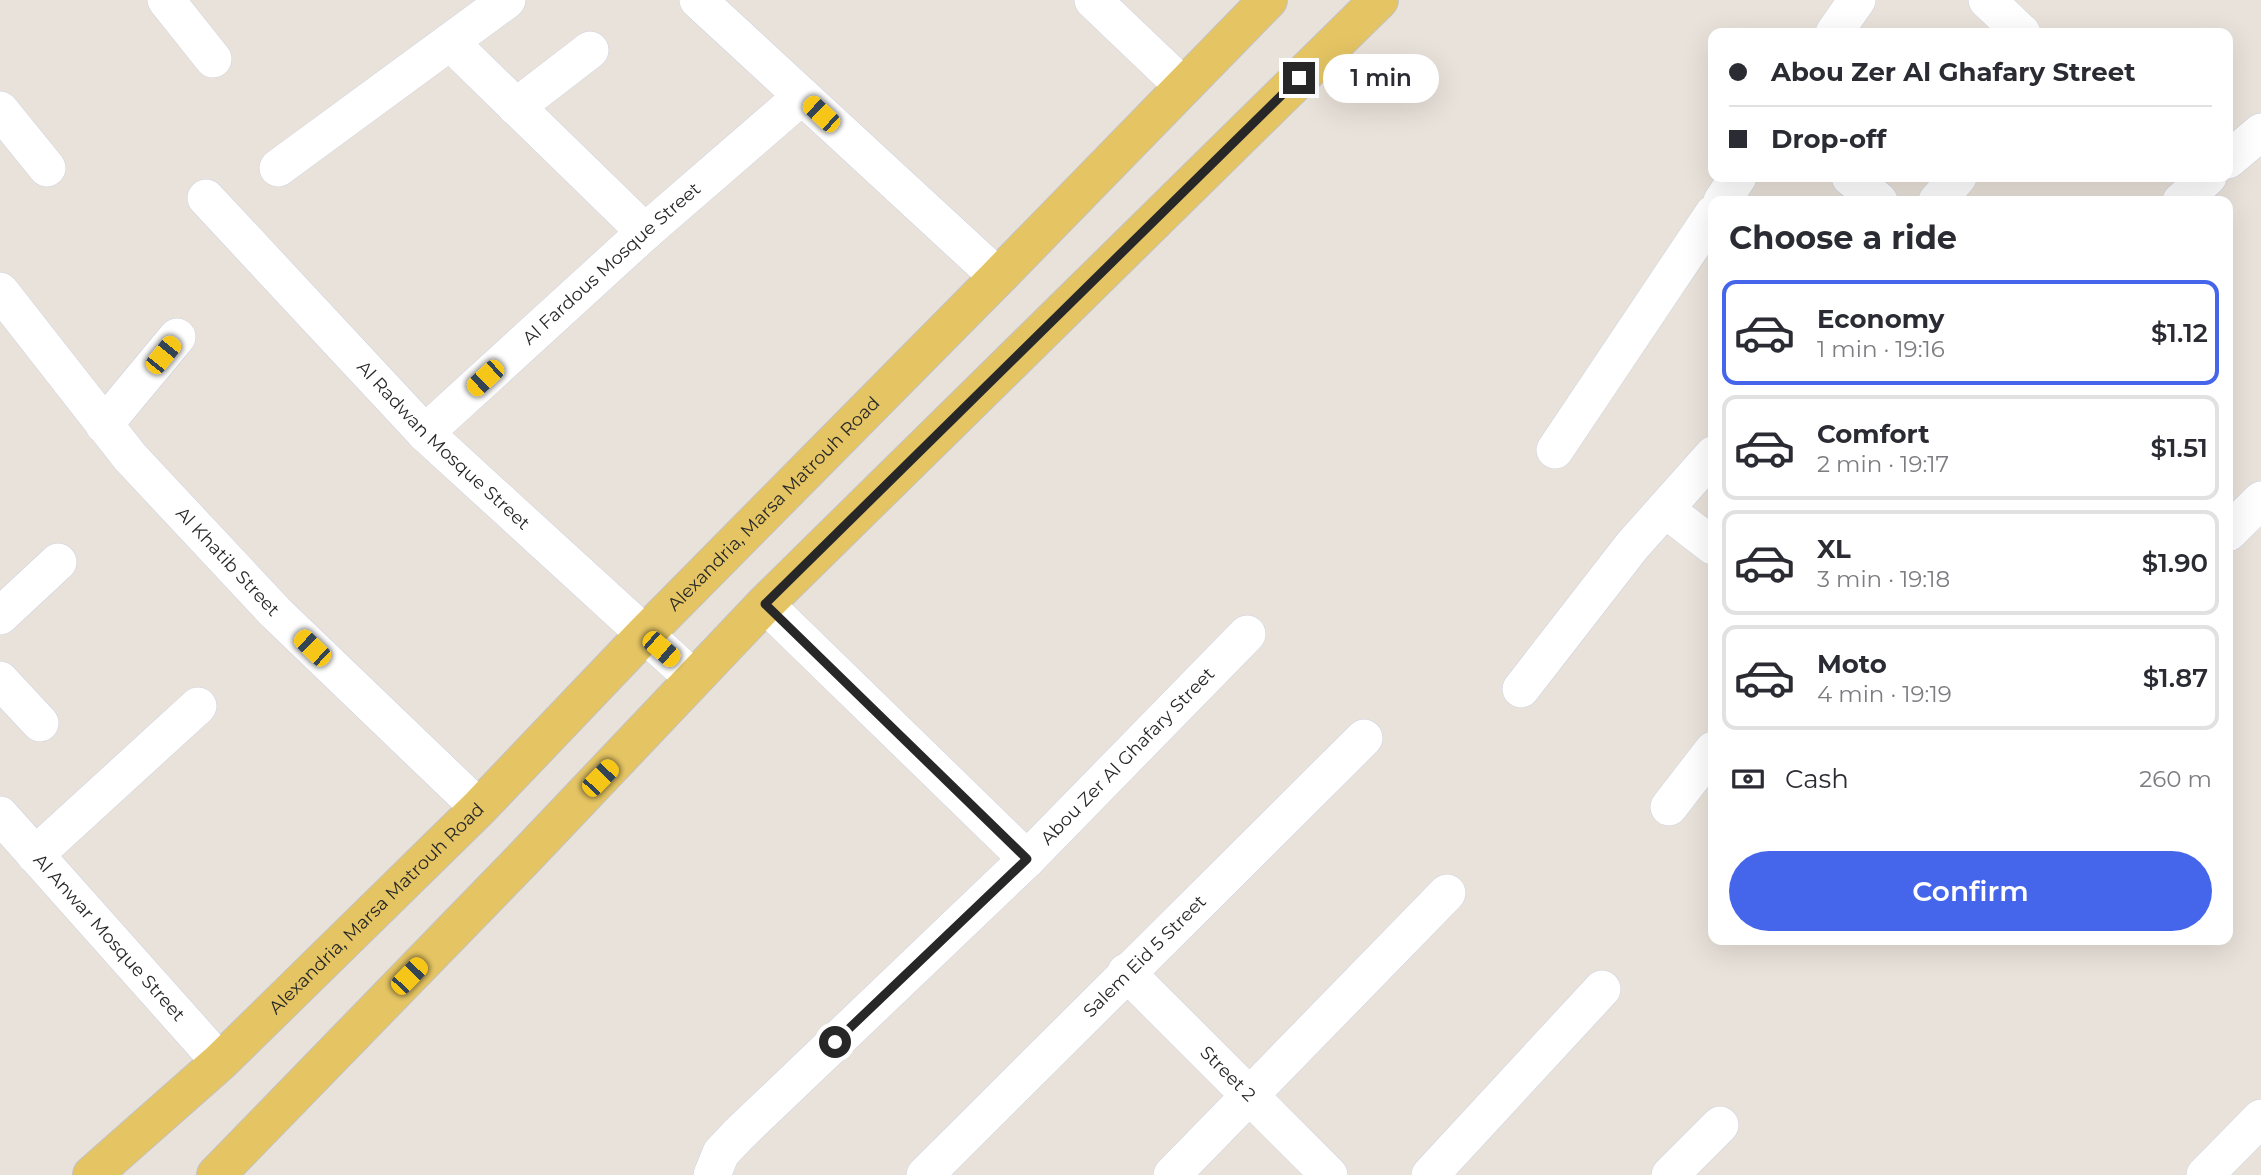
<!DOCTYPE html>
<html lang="en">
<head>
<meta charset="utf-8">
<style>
	:root { --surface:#fff; --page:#f2f2f3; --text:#2b2b33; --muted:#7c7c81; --line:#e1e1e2; --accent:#4566ea }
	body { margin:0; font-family:Montserrat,sans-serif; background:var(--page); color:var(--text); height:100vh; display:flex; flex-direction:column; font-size:26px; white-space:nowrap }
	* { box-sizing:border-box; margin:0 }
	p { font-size:23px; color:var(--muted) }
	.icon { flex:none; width:38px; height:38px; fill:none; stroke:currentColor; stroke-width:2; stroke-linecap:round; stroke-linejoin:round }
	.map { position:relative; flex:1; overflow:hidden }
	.details { position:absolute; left:1708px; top:196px; width:525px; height:749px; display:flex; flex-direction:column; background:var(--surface); border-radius:14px; box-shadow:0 7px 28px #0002 }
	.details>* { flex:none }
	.top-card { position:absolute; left:1708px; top:28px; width:525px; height:154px; border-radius:14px; box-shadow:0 7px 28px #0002; display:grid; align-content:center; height:154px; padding:0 21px; background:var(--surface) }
	.end { position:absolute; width:32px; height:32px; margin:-16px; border:9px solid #272727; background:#fff; box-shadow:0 0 0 4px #fff }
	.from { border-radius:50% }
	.bubble { position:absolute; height:49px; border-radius:24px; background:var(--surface); box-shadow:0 7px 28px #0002; font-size:23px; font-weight:600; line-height:49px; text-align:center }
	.car { position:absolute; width:21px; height:42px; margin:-21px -10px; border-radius:9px; box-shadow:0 0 5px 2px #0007; background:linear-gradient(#f5c518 24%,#345 0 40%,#f5c518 0 76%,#345 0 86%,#f5c518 0) }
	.top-card b { display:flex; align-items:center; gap:24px; height:66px; font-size:26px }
	.top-card b+b { border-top:2px solid var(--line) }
	.top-card i { width:18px; height:18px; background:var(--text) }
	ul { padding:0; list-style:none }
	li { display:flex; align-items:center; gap:21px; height:105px; margin:0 14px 10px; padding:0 7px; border:4px solid var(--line); border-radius:14px }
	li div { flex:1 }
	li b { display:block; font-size:26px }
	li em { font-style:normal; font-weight:600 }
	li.current { border-color:var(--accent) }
	li>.icon { width:63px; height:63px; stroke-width:1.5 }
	h2 { padding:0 21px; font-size:32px; line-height:84px }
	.pay { display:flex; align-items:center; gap:18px; height:77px; padding:0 21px; font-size:26px }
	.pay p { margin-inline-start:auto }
	.action { display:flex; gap:14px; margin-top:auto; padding:14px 21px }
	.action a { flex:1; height:80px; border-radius:42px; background:var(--accent); color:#fff; font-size:28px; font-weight:600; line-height:80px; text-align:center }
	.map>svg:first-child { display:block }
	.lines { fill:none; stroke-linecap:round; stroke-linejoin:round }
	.minor-casing { stroke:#cfd2df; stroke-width:38 }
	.primary-casing { stroke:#c3c3c3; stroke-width:40 }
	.minor { stroke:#fff; stroke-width:37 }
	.primary { stroke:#e4c463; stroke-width:38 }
	.route { stroke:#272727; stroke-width:9 }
	.labels { text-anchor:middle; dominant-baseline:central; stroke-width:6; stroke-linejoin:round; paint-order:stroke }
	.street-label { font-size:18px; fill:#272727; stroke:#fff }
</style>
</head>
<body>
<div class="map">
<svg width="2261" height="1175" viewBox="0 0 2261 1175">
	<rect width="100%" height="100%" fill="#e9e2da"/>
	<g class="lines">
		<defs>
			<g id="minor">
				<path d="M166 0 213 59"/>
				<path d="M698 0 998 277"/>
				<path d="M1093 0 1183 86"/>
				<path d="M1987 0 2022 33"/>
				<path d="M1834 33 1857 0"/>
				<path d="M450 42 645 232"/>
				<path d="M516 107 590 50"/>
				<path d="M0 110 47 168"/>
				<path d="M2228 160 2261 132"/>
				<path d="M278 168 507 0"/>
				<path d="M1850 177 1879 201"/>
				<path id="s1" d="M206 198 425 433 694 679"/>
				<path d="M1722 201 1738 177"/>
				<path d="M1937 201 1958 177"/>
				<path d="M2181 201 2208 177"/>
				<path id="s2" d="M0 291 130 457 275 612 479 808"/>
				<path d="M104 425 177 337"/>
				<path id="s3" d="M425 433 645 232 802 96"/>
				<path d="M1555 450 1713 214"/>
				<path d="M1665 509 1713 546"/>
				<path d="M2228 533 2261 500"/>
				<path d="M765 604 1027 859"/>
				<path d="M0 616 58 562"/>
				<path d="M0 680 40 723"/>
				<path d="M1521 689 1632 546 1713 455"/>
				<path d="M1669 807 1713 750"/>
				<path id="s4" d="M0 815 220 1062"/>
				<path d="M35 855 198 706"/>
				<path id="s5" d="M1126 972 1329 1175"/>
				<path id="s6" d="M712 1175 721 1153 739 1134 1027 859 1247 634"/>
				<path id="s7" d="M925 1175 1364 738"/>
				<path d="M1172 1175 1447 893"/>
				<path d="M1430 1175 1602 989"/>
				<path d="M1670 1175 1720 1125"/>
				<path d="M2205 1175 2261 1118"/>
			</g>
			<g id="primary">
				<path id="s8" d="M92 1175 220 1062 479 808 644 635 998 277 1268 0"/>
				<path d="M216 1175 525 857 765 604 1379 0"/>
			</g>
		</defs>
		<use href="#minor" class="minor-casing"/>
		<use href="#primary" class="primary-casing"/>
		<use href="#minor" class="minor"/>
		<use href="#primary" class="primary"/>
	</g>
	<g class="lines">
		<path class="route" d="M835 1042 1027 859 765 604 1299 78"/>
	</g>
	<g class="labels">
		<g class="street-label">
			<text stroke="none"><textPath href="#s3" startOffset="252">Al Fardous Mosque Street</textPath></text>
			<text stroke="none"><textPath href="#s1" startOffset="343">Al Radwan Mosque Street</textPath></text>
			<text stroke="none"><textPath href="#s8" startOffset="957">Alexandria, Marsa Matrouh Road</textPath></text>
			<text stroke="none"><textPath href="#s2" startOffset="354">Al Khatib Street</textPath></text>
			<text stroke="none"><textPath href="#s6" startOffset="592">Abou Zer Al Ghafary Street</textPath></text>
			<text stroke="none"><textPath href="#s8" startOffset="390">Alexandria, Marsa Matrouh Road</textPath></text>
			<text stroke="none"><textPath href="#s4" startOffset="164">Al Anwar Mosque Street</textPath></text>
			<text stroke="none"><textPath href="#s7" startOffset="310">Salem Eid 5 Street</textPath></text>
			<text stroke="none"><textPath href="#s5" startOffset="144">Street 2</textPath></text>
		</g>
	</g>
</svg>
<i class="end from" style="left:835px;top:1042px"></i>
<i class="end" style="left:1299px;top:78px"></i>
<div class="bubble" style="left:1323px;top:54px;width:116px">1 min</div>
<i class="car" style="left:821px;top:114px;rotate:313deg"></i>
<i class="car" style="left:163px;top:355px;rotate:39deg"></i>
<i class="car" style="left:485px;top:378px;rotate:227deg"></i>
<i class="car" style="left:312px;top:648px;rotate:314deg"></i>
<i class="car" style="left:661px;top:649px;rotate:131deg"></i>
<i class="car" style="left:600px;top:778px;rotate:44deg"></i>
<i class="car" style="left:409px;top:976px;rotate:44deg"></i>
<div class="top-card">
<b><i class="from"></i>Abou Zer Al Ghafary Street</b>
<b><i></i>Drop-off</b>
</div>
<section class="details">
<h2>Choose a ride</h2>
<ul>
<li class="current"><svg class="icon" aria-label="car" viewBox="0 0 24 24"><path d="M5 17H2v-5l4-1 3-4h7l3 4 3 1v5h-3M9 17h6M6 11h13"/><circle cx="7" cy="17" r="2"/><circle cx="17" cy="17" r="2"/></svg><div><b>Economy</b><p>1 min · 19:16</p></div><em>$1.12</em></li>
<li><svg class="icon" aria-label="car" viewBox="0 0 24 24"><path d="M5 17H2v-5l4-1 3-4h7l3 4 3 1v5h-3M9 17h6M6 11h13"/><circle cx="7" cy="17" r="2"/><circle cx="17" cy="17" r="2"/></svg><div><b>Comfort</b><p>2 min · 19:17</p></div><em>$1.51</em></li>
<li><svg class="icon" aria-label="car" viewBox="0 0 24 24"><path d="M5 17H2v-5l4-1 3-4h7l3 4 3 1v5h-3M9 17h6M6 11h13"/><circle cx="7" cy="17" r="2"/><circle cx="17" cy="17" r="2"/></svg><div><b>XL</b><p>3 min · 19:18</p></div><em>$1.90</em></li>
<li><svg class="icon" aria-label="car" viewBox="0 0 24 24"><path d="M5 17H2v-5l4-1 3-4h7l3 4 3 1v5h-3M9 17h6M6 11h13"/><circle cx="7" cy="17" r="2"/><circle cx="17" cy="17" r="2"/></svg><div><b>Moto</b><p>4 min · 19:19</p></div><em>$1.87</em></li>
</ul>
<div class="pay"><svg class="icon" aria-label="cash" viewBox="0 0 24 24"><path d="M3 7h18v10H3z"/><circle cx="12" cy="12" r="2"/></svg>Cash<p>260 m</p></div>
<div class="action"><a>Confirm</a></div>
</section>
</div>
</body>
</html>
